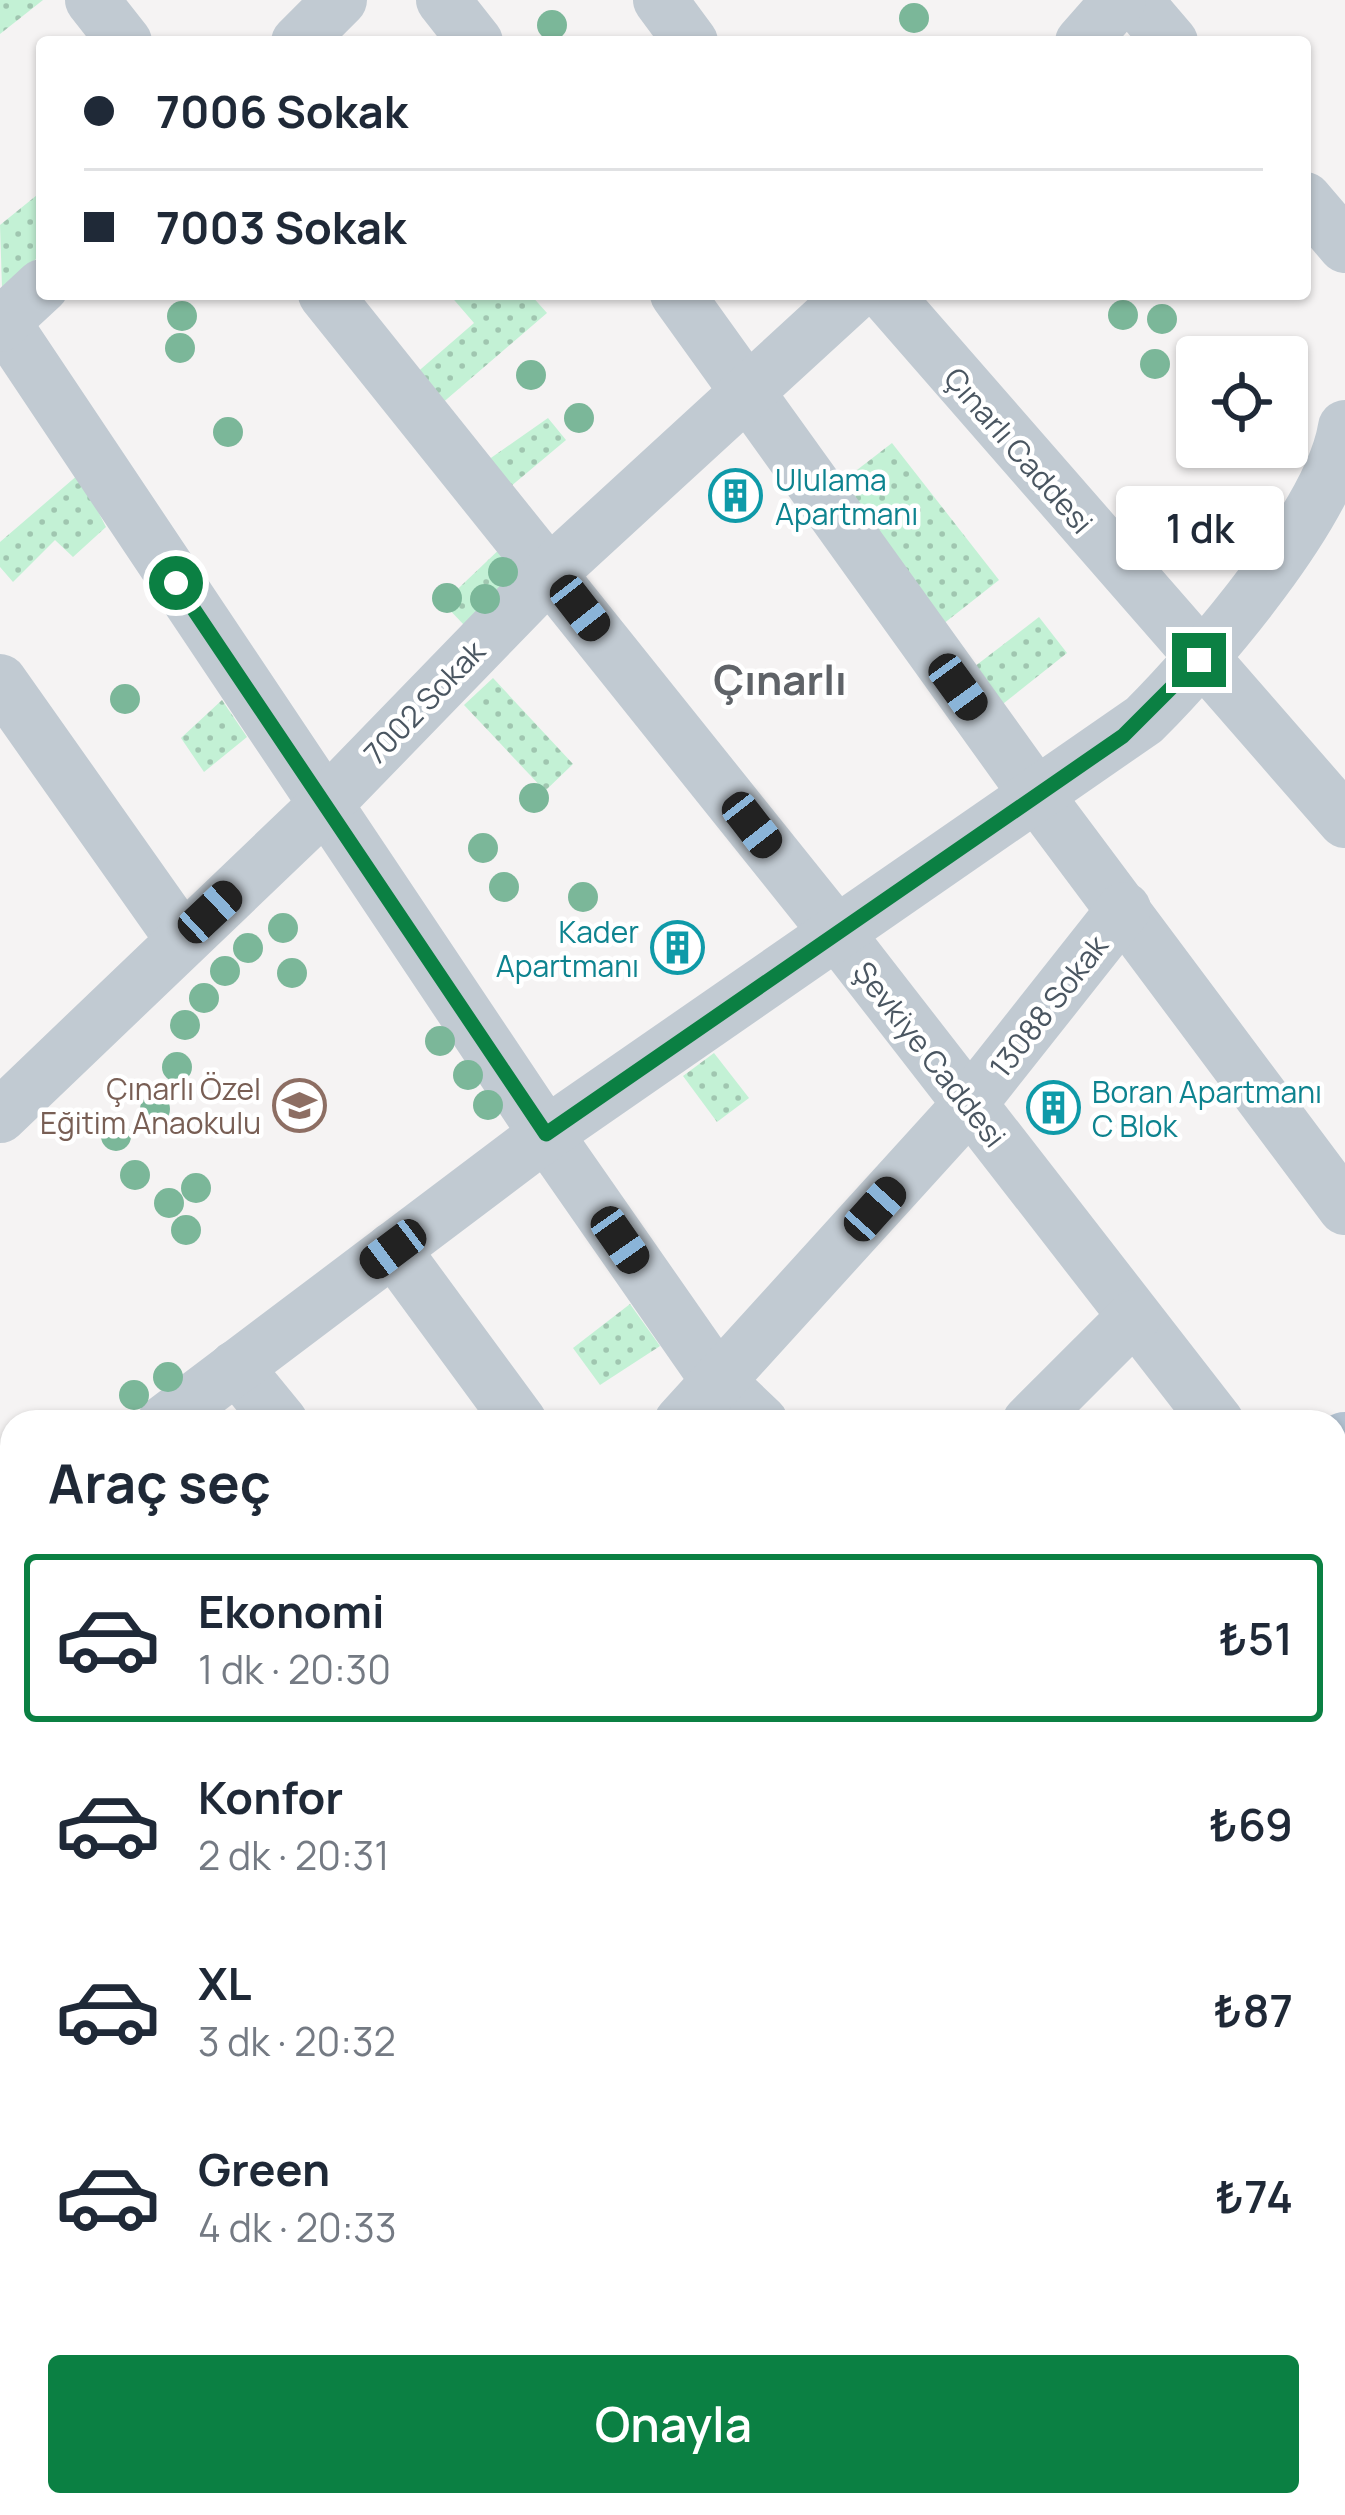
<!DOCTYPE html>
<html lang="tr">
<head>
<meta charset="utf-8">
<style>
	:root { --surface:#fff; --page:#f2f2f3; --text:#1f2937; --muted:#747a83; --line:#e0e1e3; --accent:#0b8043 }
	body { margin:0; font-family:Manrope,sans-serif; background:var(--page); color:var(--text); height:100vh; display:flex; flex-direction:column; font-size:45px; white-space:nowrap }
	* { box-sizing:border-box; margin:0 }
	p { font-size:39px; color:var(--muted) }
	.icon { flex:none; width:66px; height:66px; fill:none; stroke:currentColor; stroke-width:2; stroke-linecap:round; stroke-linejoin:round }
	.map { position:relative; flex:1; overflow:hidden }
	.sheet { position:absolute; left:0px; top:1410px; width:1347px; height:1107px; display:flex; flex-direction:column; background:var(--surface); border-radius:36px 36px 0 0; box-shadow:0 3px 9px #0004 }
	.sheet>* { flex:none }
	.top-card { position:absolute; left:36px; top:36px; width:1275px; height:264px; border-radius:12px; box-shadow:0 3px 9px #0004; display:grid; align-content:center; height:264px; padding:0 48px; background:var(--surface) }
	.controls { position:absolute; left:1176px; top:336px; display:grid; gap:24px }
	.controls a { display:grid; place-items:center; width:132px; height:132px; border-radius:12px; background:var(--surface); box-shadow:0 3px 9px #0004; font-size:60px }
	.end { position:absolute; width:54px; height:54px; margin:-27px; border:15px solid #0b8043; background:#fff; box-shadow:0 0 0 6px #fff }
	.from { border-radius:50% }
	.bubble { position:absolute; height:84px; border-radius:12px; background:var(--surface); box-shadow:0 3px 9px #0004; font-size:39px; font-weight:600; line-height:84px; text-align:center }
	.car { position:absolute; width:36px; height:72px; margin:-36px -18px; border-radius:15px; box-shadow:0 0 9px 3px #0007; background:linear-gradient(#222 24%,#8ab4d8 0 40%,#222 0 76%,#8ab4d8 0 86%,#222 0) }
	.top-card b { display:flex; align-items:center; gap:42px; height:114px; font-size:45px }
	.top-card b+b { border-top:3px solid var(--line) }
	.top-card i { width:30px; height:30px; background:var(--text) }
	ul { padding:0; list-style:none }
	li { display:flex; align-items:center; gap:36px; height:168px; margin:0 24px 18px; padding:0 24px; border:6px solid transparent; border-radius:12px }
	li div { flex:1 }
	li b { display:block; font-size:45px }
	li em { font-style:normal; font-weight:600 }
	li.on { border-color:var(--accent) }
	li>.icon { width:108px; height:108px; stroke-width:1.5 }
	h2 { padding:0 48px; font-size:54px; line-height:144px }
	.cta { display:flex; gap:24px; margin-top:auto; padding:24px 48px }
	.cta a { flex:1; height:138px; border-radius:12px; background:var(--accent); color:#fff; font-size:48px; font-weight:600; line-height:138px; text-align:center }
	.map>svg:first-child { display:block }
	.grass { fill:url(#grass-dots) }
	.lines { fill:none; stroke-linecap:round; stroke-linejoin:round }
	.minor { stroke:#c1cad2; stroke-width:54 }
	.major { stroke:#b3c2d1; stroke-width:66 }
	.tree { fill:#7bb799 }
	.route { stroke:#0b8043; stroke-width:15 }
	.labels { text-anchor:middle; dominant-baseline:central; stroke-width:9; stroke-linejoin:round; paint-order:stroke }
	.street-label { font-size:30px; fill:#4a5661; stroke:#fff }
	.culture-label { font-size:30px; fill:#0d838f; stroke:#fff; text-anchor:start }
	.education-label { font-size:30px; fill:#785e54; stroke:#fff; text-anchor:end }
	.district-label { font-size:42px; font-weight:bold; fill:#5f6368; stroke:#fff }
</style>
</head>
<body>
<div class="map">
<svg width="1345" height="2515" viewBox="0 0 1345 2515">
	<defs>
		<pattern id="grass-dots" width="8" height="8" patternUnits="userSpaceOnUse" patternTransform="scale(3)"><rect width="8" height="8" fill="#c3f1d5"/><path d="M2 2h.1M6 6h.1" fill="none" stroke="#a0c6b0" stroke-width="1.8" stroke-linecap="round"/></pattern>
	</defs>
	<rect width="100%" height="100%" fill="#f5f3f3"/>
	<g class="grass">
		<path d="M0 0H43L0 34Z"/>
		<path d="M42 191V254L2 287 0 225Z"/>
		<path d="M449 294H530L547 313 440 405 414 375 474 323Z"/>
		<path d="M548 418 566 440 510 487 488 460Z"/>
		<path d="M892 443 999 580 938 628 831 490Z"/>
		<path d="M79 474 106 527 73 557 55 540 13 582 0 567V542Z"/>
		<path d="M506 543 528 566 465 626 443 603Z"/>
		<path d="M1039 617 1067 653 999 707 970 670Z"/>
		<path d="M493 678 573 764 545 791 464 705Z"/>
		<path d="M222 700 247 737 204 772 181 738Z"/>
		<path d="M714 1053 749 1098 717 1122 683 1076Z"/>
		<path d="M630 1304 660 1346 600 1385 573 1348Z"/>
	</g>
	<g class="lines">
		<g class="minor">
			<path d="M92 0 125 42"/>
			<path d="M443 0 476 42"/>
			<path d="M660 0 691 42"/>
			<path d="M1135 0 1171 42"/>
			<path d="M298 42 340 0"/>
			<path d="M1082 42 1119 0"/>
			<path d="M1305 199 1345 246"/>
			<path d="M325 294 837 933 1217 1422"/>
			<path d="M677 294 1038 797 1345 1208"/>
			<path d="M885 294 1345 821"/>
			<path d="M0 317 546 1134 718 1381 761 1422"/>
			<path d="M0 325 42 286"/>
			<path d="M0 681 182 939"/>
			<path d="M0 1116 324 806 551 572 854 294"/>
			<path d="M393 1249 520 1422"/>
			<path d="M236 1367 281 1422"/>
			<path d="M164 1422 546 1134 1144 720C1206 658 1331 513 1345 427"/>
			<path d="M681 1422 969 1105 1124 909"/>
			<path d="M1029 1422 1134 1317"/>
			<path d="M0 1517 12 1535"/>
			<path d="M0 1986 12 2004"/>
			<path d="M0 2058 12 2046"/>
			<path d="M1335 2076 1345 2057"/>
			<path d="M1335 2118 1345 2123"/>
			<path d="M0 2136 12 2147"/>
			<path d="M415 2505 427 2515"/>
			<path d="M1279 2505 1299 2515"/>
			<path d="M1126 2515 1129 2505"/>
		</g>
		<g class="major">
			<path d="M1335 1464 1345 1445"/>
			<path d="M659 2515 665 2505"/>
		</g>
	</g>
	<g class="tree">
		<circle cx="914" cy="18" r="15"/>
		<circle cx="552" cy="25" r="15"/>
		<circle cx="1123" cy="315" r="15"/>
		<circle cx="182" cy="316" r="15"/>
		<circle cx="1162" cy="319" r="15"/>
		<circle cx="180" cy="348" r="15"/>
		<circle cx="1155" cy="364" r="15"/>
		<circle cx="531" cy="375" r="15"/>
		<circle cx="579" cy="418" r="15"/>
		<circle cx="228" cy="432" r="15"/>
		<circle cx="503" cy="572" r="15"/>
		<circle cx="447" cy="598" r="15"/>
		<circle cx="485" cy="599" r="15"/>
		<circle cx="125" cy="699" r="15"/>
		<circle cx="534" cy="798" r="15"/>
		<circle cx="483" cy="848" r="15"/>
		<circle cx="504" cy="887" r="15"/>
		<circle cx="583" cy="897" r="15"/>
		<circle cx="283" cy="928" r="15"/>
		<circle cx="248" cy="948" r="15"/>
		<circle cx="225" cy="971" r="15"/>
		<circle cx="292" cy="973" r="15"/>
		<circle cx="204" cy="998" r="15"/>
		<circle cx="185" cy="1025" r="15"/>
		<circle cx="440" cy="1041" r="15"/>
		<circle cx="177" cy="1067" r="15"/>
		<circle cx="468" cy="1075" r="15"/>
		<circle cx="488" cy="1105" r="15"/>
		<circle cx="155" cy="1109" r="15"/>
		<circle cx="116" cy="1136" r="15"/>
		<circle cx="135" cy="1175" r="15"/>
		<circle cx="196" cy="1188" r="15"/>
		<circle cx="169" cy="1203" r="15"/>
		<circle cx="186" cy="1230" r="15"/>
		<circle cx="168" cy="1377" r="15"/>
		<circle cx="134" cy="1395" r="15"/>
	</g>
	<g class="lines">
		<path class="route" d="M176 583 546 1134 1123 736 1199 660"/>
	</g>
	<defs>
		<symbol id="building-ring" viewBox="-11 -11 22 22"><circle r="9.5" fill="#fff" stroke="#0f9aa8" stroke-width="1.5"/><path d="M-4-6H4V6H1V3H-1V6H-4ZM-2.5-4.3h1.7v1.8h-1.7ZM.8-4.3h1.7v1.8H.8ZM-2.5-1h1.7V.8h-1.7ZM.8-1h1.7V.8H.8Z" fill="#0f9aa8"/></symbol>
		<symbol id="school-ring" viewBox="-11 -11 22 22"><circle r="9.5" fill="#fff" stroke="#8d6e63" stroke-width="1.5"/><path d="M0-5L7-2L0 1L-7-2ZM-4 1L0 2.5L4 1V4Q0 6-4 4Z" fill="#8d6e63"/></symbol>
	</defs>
	<g fill-rule="evenodd">
		<use href="#building-ring" x="706" y="466" width="59" height="59"/>
		<use href="#building-ring" x="648" y="918" width="59" height="59"/>
		<use href="#school-ring" x="270" y="1076" width="59" height="59"/>
		<use href="#building-ring" x="1024" y="1078" width="59" height="59"/>
	</g>
	<g class="labels">
		<g class="street-label">
			<text transform="translate(1019 450) rotate(49)">Çınarlı Caddesi</text>
			<text transform="translate(424 702) rotate(-46)">7002 Sokak</text>
			<text transform="translate(1048 1006) rotate(-52)">13088 Sokak</text>
			<text transform="translate(930 1054) rotate(52)">Şevkiye Caddesi</text>
		</g>
		<g class="culture-label">
			<text x="775" y="479">Ululama<tspan x="775" dy="34">Apartmanı</tspan></text>
			<text x="639" y="931" text-anchor="end">Kader<tspan x="639" dy="34">Apartmanı</tspan></text>
			<text x="1092" y="1091">Boran Apartmanı<tspan x="1092" dy="34">C Blok</tspan></text>
		</g>
		<g class="education-label">
			<text x="261" y="1088">Çınarlı Özel<tspan x="261" dy="34">Eğitim Anaokulu</tspan></text>
		</g>
		<g class="district-label">
			<text x="780" y="679">Çınarlı</text>
		</g>
	</g>
</svg>
<div class="controls">
<a><svg class="icon" aria-label="locate" viewBox="0 0 24 24"><circle cx="12" cy="12" r="6"/><path d="M12 2v4M12 18v4M2 12h4M18 12h4"/></svg></a>
</div>
<i class="end from" style="left:176px;top:583px"></i>
<i class="end" style="left:1199px;top:660px"></i>
<div class="bubble" style="left:1116px;top:486px;width:168px">1 dk</div>
<i class="car" style="left:580px;top:608px;rotate:142deg"></i>
<i class="car" style="left:958px;top:687px;rotate:144deg"></i>
<i class="car" style="left:752px;top:825px;rotate:142deg"></i>
<i class="car" style="left:210px;top:912px;rotate:47deg"></i>
<i class="car" style="left:875px;top:1209px;rotate:42deg"></i>
<i class="car" style="left:620px;top:1240px;rotate:145deg"></i>
<i class="car" style="left:393px;top:1249px;rotate:233deg"></i>
<div class="top-card">
<b><i class="from"></i>7006 Sokak</b>
<b><i></i>7003 Sokak</b>
</div>
<section class="sheet">
<h2>Araç seç</h2>
<ul>
<li class="on"><svg class="icon" aria-label="car" viewBox="0 0 24 24"><path d="M5 17H2v-5l4-1 3-4h7l3 4 3 1v5h-3M9 17h6M6 11h13"/><circle cx="7" cy="17" r="2"/><circle cx="17" cy="17" r="2"/></svg><div><b>Ekonomi</b><p>1 dk · 20:30</p></div><em>₺51</em></li>
<li><svg class="icon" aria-label="car" viewBox="0 0 24 24"><path d="M5 17H2v-5l4-1 3-4h7l3 4 3 1v5h-3M9 17h6M6 11h13"/><circle cx="7" cy="17" r="2"/><circle cx="17" cy="17" r="2"/></svg><div><b>Konfor</b><p>2 dk · 20:31</p></div><em>₺69</em></li>
<li><svg class="icon" aria-label="car" viewBox="0 0 24 24"><path d="M5 17H2v-5l4-1 3-4h7l3 4 3 1v5h-3M9 17h6M6 11h13"/><circle cx="7" cy="17" r="2"/><circle cx="17" cy="17" r="2"/></svg><div><b>XL</b><p>3 dk · 20:32</p></div><em>₺87</em></li>
<li><svg class="icon" aria-label="car" viewBox="0 0 24 24"><path d="M5 17H2v-5l4-1 3-4h7l3 4 3 1v5h-3M9 17h6M6 11h13"/><circle cx="7" cy="17" r="2"/><circle cx="17" cy="17" r="2"/></svg><div><b>Green</b><p>4 dk · 20:33</p></div><em>₺74</em></li>
</ul>
<div class="cta"><a>Onayla</a></div>
</section>
</div>
</body>
</html>
